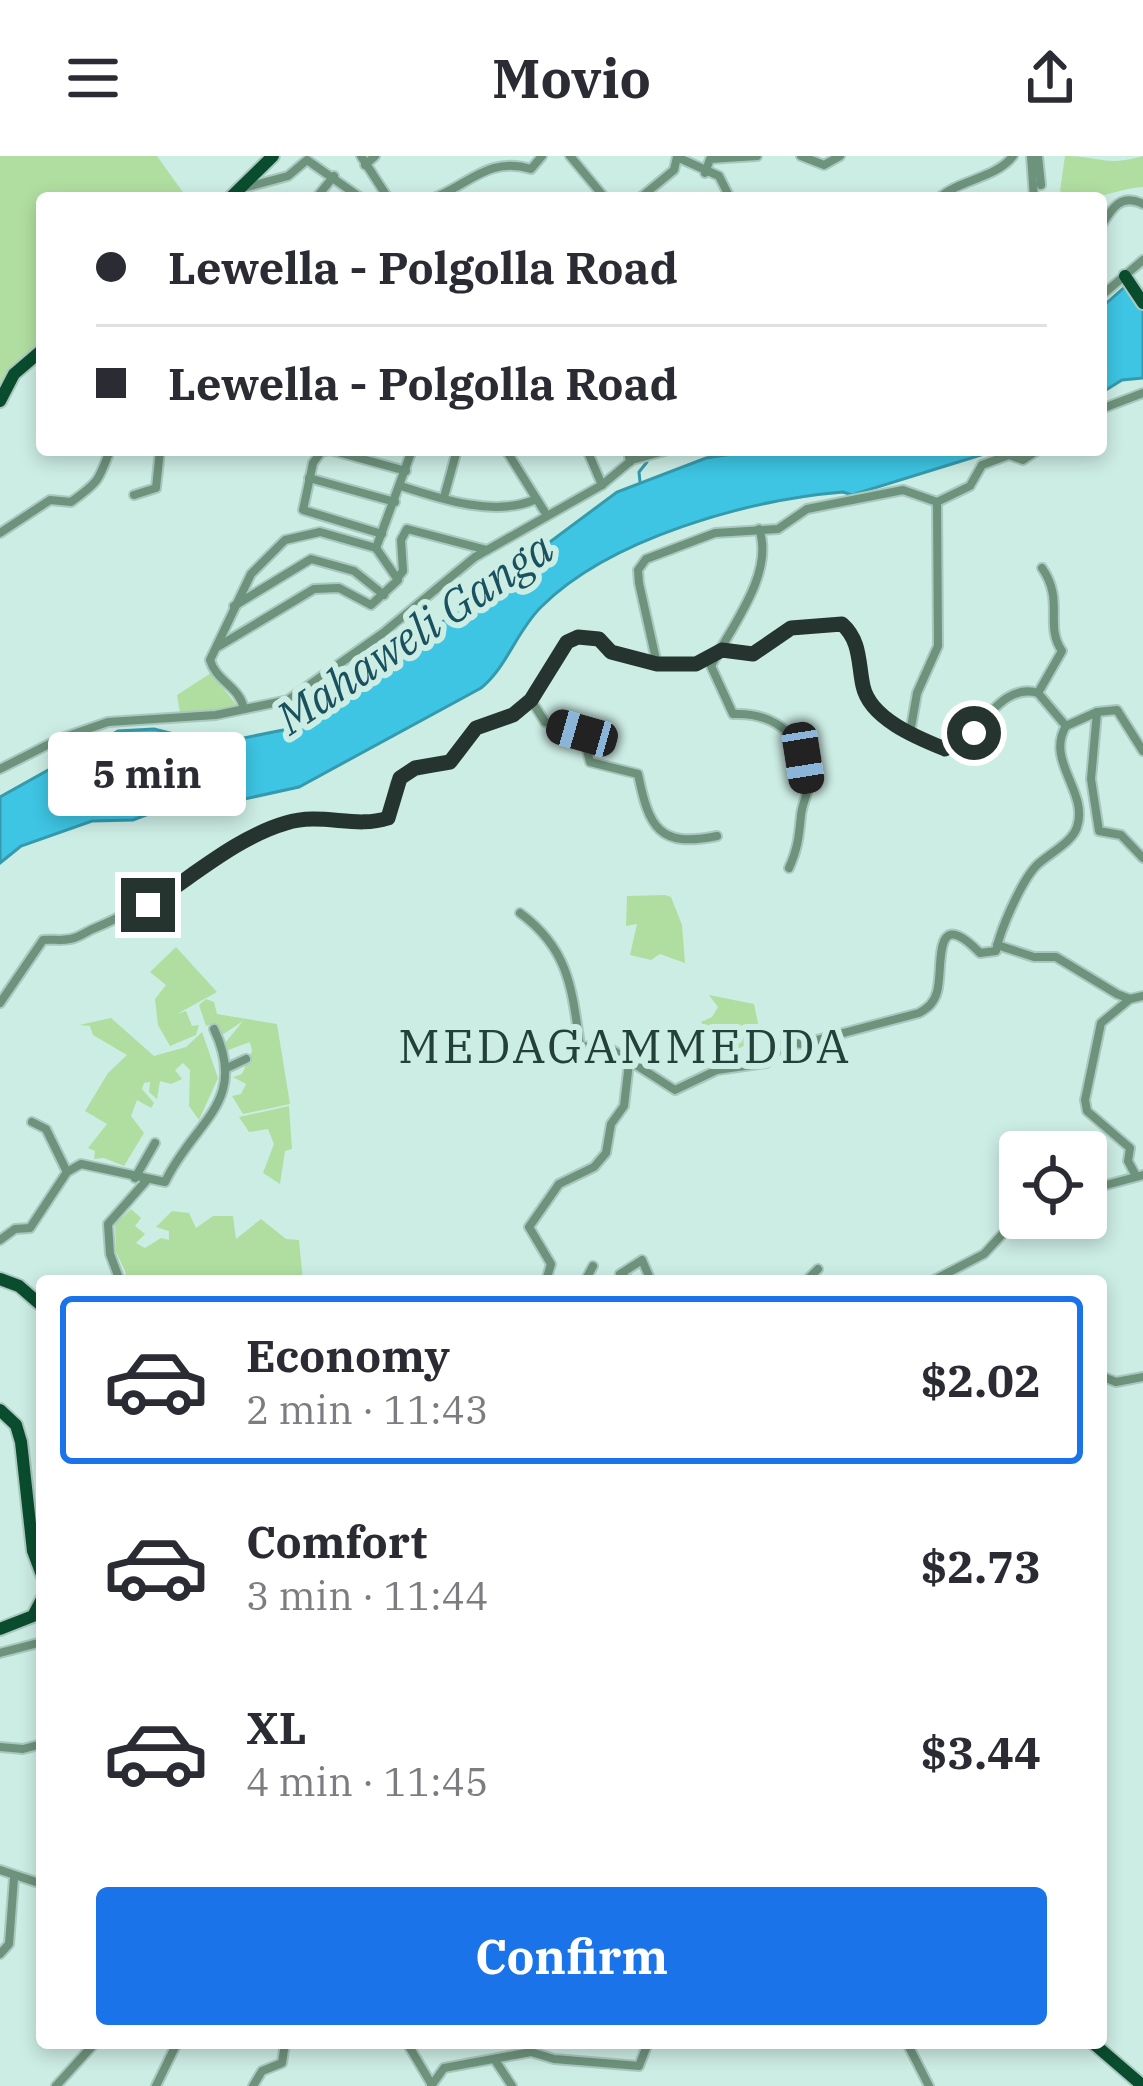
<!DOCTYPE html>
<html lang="en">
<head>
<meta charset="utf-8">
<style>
	:root { --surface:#fff; --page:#f7f7f7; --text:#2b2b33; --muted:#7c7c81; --line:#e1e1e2; --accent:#1a73e8 }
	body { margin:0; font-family:"IBM Plex Serif",serif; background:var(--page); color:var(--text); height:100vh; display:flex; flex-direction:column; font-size:45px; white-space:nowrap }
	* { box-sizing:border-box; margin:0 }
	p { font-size:39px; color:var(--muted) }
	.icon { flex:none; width:66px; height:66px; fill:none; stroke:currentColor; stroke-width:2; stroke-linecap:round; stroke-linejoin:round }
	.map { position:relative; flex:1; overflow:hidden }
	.side { position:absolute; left:36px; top:1119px; width:1071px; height:774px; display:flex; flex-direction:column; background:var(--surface); border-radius:12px; box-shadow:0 6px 18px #0003 }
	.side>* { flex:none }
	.banner { position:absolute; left:36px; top:36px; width:1071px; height:264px; border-radius:12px; box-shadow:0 6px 18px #0003; display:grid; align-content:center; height:264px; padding:0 60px; background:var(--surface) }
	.controls { position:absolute; left:999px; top:975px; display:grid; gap:24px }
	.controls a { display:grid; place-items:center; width:108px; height:108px; border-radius:12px; background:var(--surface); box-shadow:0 6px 18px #0003; font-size:60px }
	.end { position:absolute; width:54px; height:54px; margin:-27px; border:15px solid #263430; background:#fff; box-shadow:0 0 0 6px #fff }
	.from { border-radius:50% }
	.bubble { position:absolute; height:84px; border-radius:12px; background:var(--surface); box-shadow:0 6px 18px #0003; font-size:39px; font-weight:700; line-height:84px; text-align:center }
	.car { position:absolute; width:36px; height:72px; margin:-36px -18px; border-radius:15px; box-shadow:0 0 9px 3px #0007; background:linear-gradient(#222 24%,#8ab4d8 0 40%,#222 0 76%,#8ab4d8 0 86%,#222 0) }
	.banner b { display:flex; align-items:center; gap:42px; height:114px; font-size:45px }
	.banner b+b { border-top:3px solid var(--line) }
	.banner i { width:30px; height:30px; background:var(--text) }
	ul { padding:21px 0 0; list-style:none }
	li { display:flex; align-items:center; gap:36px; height:168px; margin:0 24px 18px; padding:0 36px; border:6px solid transparent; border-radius:12px }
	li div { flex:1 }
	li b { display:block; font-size:45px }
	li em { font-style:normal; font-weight:700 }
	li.current { border-color:var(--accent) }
	li>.icon { width:108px; height:108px; stroke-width:1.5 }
	.cta { display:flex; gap:24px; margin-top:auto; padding:24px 60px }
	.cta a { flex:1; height:138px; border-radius:12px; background:var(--accent); color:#fff; font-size:48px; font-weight:700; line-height:138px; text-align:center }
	header { display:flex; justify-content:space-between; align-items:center; height:156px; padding:0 60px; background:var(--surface); font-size:54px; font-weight:700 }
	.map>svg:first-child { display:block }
	.green { fill:#b0dea0 }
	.water { fill:#3dc5e3; stroke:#369aad; stroke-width:3 }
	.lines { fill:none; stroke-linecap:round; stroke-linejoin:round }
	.stream { stroke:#369aad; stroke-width:3 }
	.minor-casing { stroke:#abc8c0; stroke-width:12 }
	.major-casing { stroke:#abc8c0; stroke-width:16 }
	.minor { stroke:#6e937c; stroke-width:8 }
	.major { stroke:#0a4d2e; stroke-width:12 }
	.route { stroke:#263430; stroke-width:15 }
	.labels { text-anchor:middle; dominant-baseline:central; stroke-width:12; stroke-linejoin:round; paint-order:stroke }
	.water-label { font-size:45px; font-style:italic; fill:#1a515e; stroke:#ccede4 }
	.quarter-label { font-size:48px; letter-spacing:3px; fill:#234039; stroke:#ccede4 }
</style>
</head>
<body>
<header><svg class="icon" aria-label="menu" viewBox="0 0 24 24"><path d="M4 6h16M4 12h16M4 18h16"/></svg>Movio<svg class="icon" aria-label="share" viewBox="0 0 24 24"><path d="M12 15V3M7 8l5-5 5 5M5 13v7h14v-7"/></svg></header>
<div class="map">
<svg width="1143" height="1930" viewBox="0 0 1143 1930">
	<rect width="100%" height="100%" fill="#ccede4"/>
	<g class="green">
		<path d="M0 0H157L187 42H42V191L0 237Z"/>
		<path d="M1065 0C1100 0 1105 11 1143 0V31C1114 32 1088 52 1060 35Z"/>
		<path d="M211 517 239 552 180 557 177 539Z"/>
		<path d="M665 739 671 741 682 769 685 807 660 798 651 804 630 799 637 768 626 770 627 740Z"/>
		<path d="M176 791 217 836 177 858 186 855 192 870 199 869 196 879 170 890 158 869 155 843 166 829 150 816Z"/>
		<path d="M709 839 754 848 761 882 740 892 716 888 701 866 712 861 718 851Z"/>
		<path d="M206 843 214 846 217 858 277 868 290 948 243 958 232 940 241 938 246 928 233 921 242 918 252 895 250 886 223 896 221 892 243 865 219 881 214 868 206 870 199 849Z"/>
		<path d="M111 862 154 900 186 891 202 876 218 922 199 964 189 950 190 914 183 907 175 914 182 923 171 928 160 925 157 943 149 936 150 926 144 927 142 933 154 947 151 952 137 944 131 960 144 977 124 1010 104 1002 94 1003 95 995 88 992 107 968 85 955 108 917 127 899 93 879 90 870 79 869Z"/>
		<path d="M289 950 292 993 285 995 280 1028 263 1017 274 988 268 973 249 976 239 961Z"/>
		<path d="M131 1053 141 1062 135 1070 145 1078 136 1087 145 1092 161 1082 169 1084V1075L156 1071 172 1055 189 1057 196 1072 213 1060H233L236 1083 261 1063 286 1083 299 1084 303 1125H124L126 1117 116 1096 115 1068Z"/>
	</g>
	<g class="water">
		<path d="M1127 129 1143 152V222L1122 224 1101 237V152Z"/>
		<path d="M758 294H997L852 339 843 336C748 344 610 382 541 451 516 476 507 511 481 532L299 631 226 647 175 648 133 664 92 665 21 690 0 707V641L118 575 154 573 214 588 283 574 366 523 617 336 706 302Z"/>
	</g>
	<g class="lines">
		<path class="stream" d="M640 326 639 316 647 306"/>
		<defs>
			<g id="minor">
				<path d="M361 0 388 42"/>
				<path d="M570 0 605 42"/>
				<path d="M801 0 824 9 840 0"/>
				<path d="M1031 0 1034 42"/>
				<path d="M1038 0 1041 29"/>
				<path d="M677 1 719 20 730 42"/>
				<path d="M365 9 375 0"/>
				<path d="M705 17 710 3 757 0"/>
				<path d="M240 33 288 20 307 4 361 42"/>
				<path d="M316 42 334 20"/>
				<path d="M434 42C469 28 490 0 531 13L542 0"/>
				<path d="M640 42 674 14 677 1"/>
				<path d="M939 42C960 23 995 23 1013 0"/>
				<path d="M1101 70C1112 52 1121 37 1143 48"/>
				<path d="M1101 140 1143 104"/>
				<path d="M1101 253 1143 237"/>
				<path d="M506 294 546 358"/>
				<path d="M587 294 602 329"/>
				<path d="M628 294 630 306"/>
				<path d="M309 322 395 346"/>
				<path d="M401 330C441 343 494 361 534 344"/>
				<path d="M134 339 156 332 160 294"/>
				<path d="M444 341 457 294"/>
				<path d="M759 373C775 417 731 471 711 510L733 558C777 556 809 584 808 631 807 640 802 649 801 659 799 680 798 692 789 712"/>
				<path d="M0 377 50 344 71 346C99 326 99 324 110 294"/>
				<path d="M382 378 303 354 313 307 321 296 330 294 406 315"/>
				<path d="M376 392 412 294"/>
				<path d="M399 420 403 415 401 384 407 373 487 394"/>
				<path d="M234 450 311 403 354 415 384 439"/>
				<path d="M219 490 314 433 339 432 371 449 398 424 376 392"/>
				<path d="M657 508 639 427 638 414 646 403 715 377 778 373 807 353 903 334 937 346 970 330 982 309 1009 299 1023 304 1038 294"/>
				<path d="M1038 537 1062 495C1044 469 1065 445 1042 412"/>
				<path d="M531 544 545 566 583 578 590 606 638 618C649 672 659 692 717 680"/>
				<path d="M244 553C240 531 216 525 210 504L251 418 285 384 320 376 376 392"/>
				<path d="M1097 556 1091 623 1099 675 1121 679 1143 702"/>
				<path d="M1066 570 1097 556 1117 554 1143 595"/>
				<path d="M910 577 917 537 938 490 937 346"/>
				<path d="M0 613 59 583 108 566 216 559 288 544 383 477 475 401 602 329 632 304 668 294"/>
				<path d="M520 757C569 793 572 833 580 890L611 893 675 934 717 914 766 907 787 886 802 888 919 857C928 852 934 847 937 836 944 812 931 747 980 797L996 795C1000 774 1021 726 1036 710 1048 698 1072 687 1077 671 1089 636 1045 605 1066 570"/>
				<path d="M997 789 1034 801H1056L1117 838 1130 843 1143 840"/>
				<path d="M1130 843 1101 867 1085 944 1087 955 1130 992 1128 1005 1135 1018"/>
				<path d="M0 847 43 784C52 783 61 785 70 783 79 782 87 775 95 772 161 745 215 696 280 669 318 654 353 674 388 662L396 627 405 617 450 606 475 572 513 559 531 544 567 486 578 481 599 483 612 497 657 508 696 509 723 493 753 498 791 472 842 468C861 484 859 506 863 529 869 562 921 589 952 593 983 572 1003 526 1038 537L1066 570"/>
				<path d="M229 911 246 903"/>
				<path d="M32 966 46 973 67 1016"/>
				<path d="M135 1022 155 987"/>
				<path d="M1086 1024 1106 1029 1143 1019"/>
				<path d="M0 1084 15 1073 30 1072 67 1016 81 1008 165 1026C194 965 249 947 214 873"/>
				<path d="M120 1125 110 1098 108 1068 146 1025"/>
				<path d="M546 1125 551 1108 529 1071 559 1028 594 1011 606 997 611 968 624 950 629 907"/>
				<path d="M585 1125 593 1110"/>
				<path d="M631 1125 620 1118 642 1104 651 1125"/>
				<path d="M806 1125 818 1113"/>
				<path d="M932 1125 984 1098 1020 1059"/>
				<path d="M1101 1220 1116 1226 1143 1221"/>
				<path d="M0 1497 42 1486"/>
				<path d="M0 1591 23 1593 42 1588"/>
				<path d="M0 1714 42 1728"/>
				<path d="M0 1798 9 1788 14 1722"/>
				<path d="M407 1887 432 1929"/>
				<path d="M907 1887 929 1930"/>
				<path d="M495 1904 512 1930"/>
				<path d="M56 1930 95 1887"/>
				<path d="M156 1930 177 1887"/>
				<path d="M253 1930 262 1915 282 1907 285 1887"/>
				<path d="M431 1930 444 1912 531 1896 554 1903 639 1910 648 1887"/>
			</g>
			<g id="major">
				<path d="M230 42 273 0"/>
				<path d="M1125 120 1143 147"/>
				<path d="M0 245 14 218 42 194"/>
				<path d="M0 1123 19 1130 42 1150"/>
				<path d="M0 1254 16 1269 21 1286 33 1395 42 1419"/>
				<path d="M0 1473 33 1460 42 1443"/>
				<path d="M1093 1887 1143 1930"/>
			</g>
		</defs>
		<use href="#minor" class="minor-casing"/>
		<use href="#major" class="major-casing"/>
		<use href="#minor" class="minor"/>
		<use href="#major" class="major"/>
	</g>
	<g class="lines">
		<path class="route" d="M148 749C191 722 237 681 286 667 322 656 355 673 388 662L400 622 415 612 450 606 476 572 513 559 531 544 567 486 578 481 599 483 611 496 657 508H696L722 494 753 498 791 472 842 468C861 485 858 507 863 530 870 563 918 582 945 593L974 577"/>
	</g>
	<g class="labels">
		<g class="water-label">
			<text transform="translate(414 476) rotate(-34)">Mahaweli Ganga</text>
		</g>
		<g class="quarter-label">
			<text x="625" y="889">MEDAGAMMEDDA</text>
		</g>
	</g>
</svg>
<div class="controls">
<a><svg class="icon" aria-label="locate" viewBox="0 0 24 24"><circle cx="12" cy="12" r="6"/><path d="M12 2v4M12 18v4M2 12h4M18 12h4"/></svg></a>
</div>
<i class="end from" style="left:974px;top:577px"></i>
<i class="end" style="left:148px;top:749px"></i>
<div class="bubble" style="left:48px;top:576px;width:198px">5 min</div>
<i class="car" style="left:582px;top:577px;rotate:286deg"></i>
<i class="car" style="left:803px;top:602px;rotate:171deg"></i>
<div class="banner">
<b><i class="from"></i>Lewella - Polgolla Road</b>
<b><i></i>Lewella - Polgolla Road</b>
</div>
<section class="side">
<ul>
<li class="current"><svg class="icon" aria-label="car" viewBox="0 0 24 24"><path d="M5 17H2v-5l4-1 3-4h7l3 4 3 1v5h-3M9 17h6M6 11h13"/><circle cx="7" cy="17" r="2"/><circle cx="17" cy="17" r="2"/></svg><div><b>Economy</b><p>2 min · 11:43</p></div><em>$2.02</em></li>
<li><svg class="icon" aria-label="car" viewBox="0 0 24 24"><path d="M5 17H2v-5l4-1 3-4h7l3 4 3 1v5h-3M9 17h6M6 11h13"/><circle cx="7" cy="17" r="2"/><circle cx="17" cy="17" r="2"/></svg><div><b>Comfort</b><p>3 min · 11:44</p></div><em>$2.73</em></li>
<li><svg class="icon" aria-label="car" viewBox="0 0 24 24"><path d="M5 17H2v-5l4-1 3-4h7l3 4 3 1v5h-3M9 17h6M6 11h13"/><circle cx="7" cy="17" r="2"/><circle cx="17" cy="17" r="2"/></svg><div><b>XL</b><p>4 min · 11:45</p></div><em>$3.44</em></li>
</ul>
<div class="cta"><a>Confirm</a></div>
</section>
</div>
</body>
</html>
